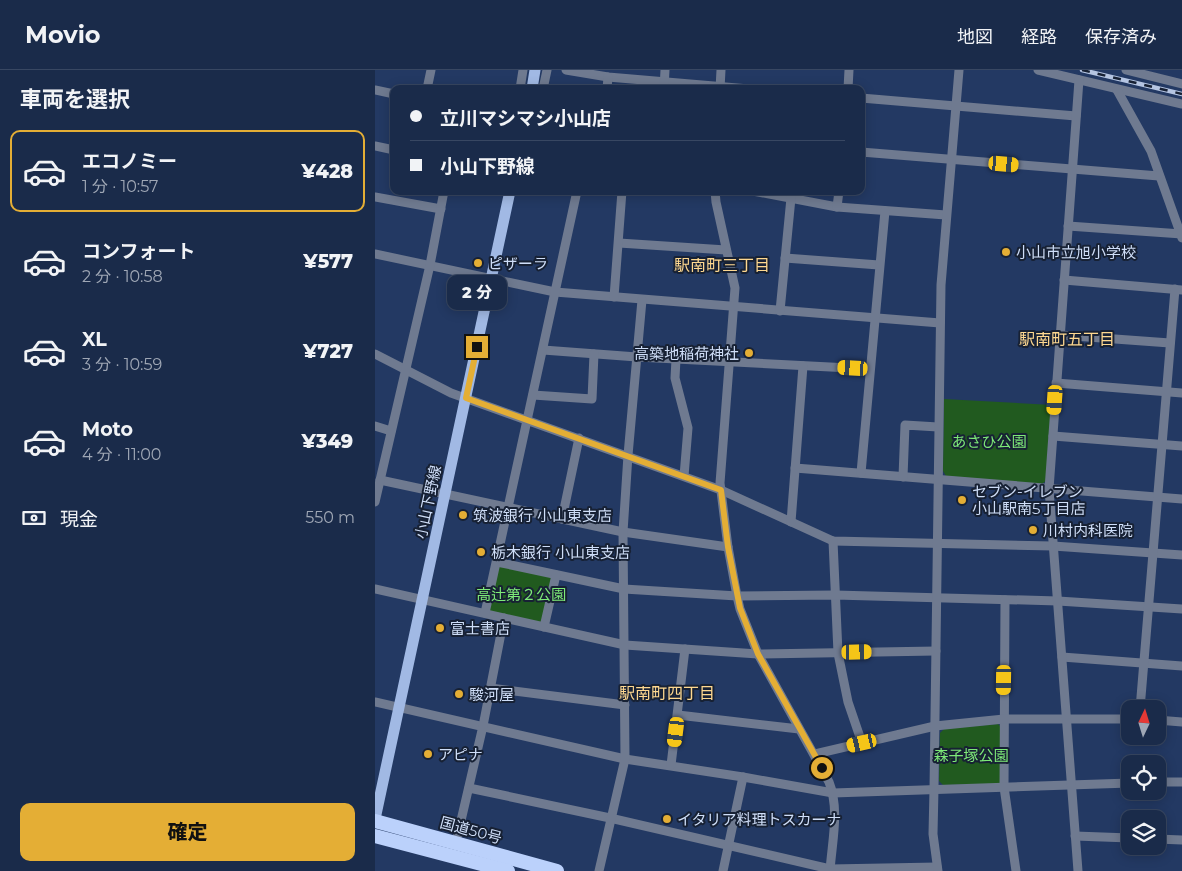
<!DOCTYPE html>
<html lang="ja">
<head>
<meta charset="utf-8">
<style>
	:root { --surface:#1a2b4a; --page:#273754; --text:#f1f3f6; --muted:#9fa7b5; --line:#384762; --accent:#e4ae35 }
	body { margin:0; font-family:Montserrat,"Noto Sans JP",sans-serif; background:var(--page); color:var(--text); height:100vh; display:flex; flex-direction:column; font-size:19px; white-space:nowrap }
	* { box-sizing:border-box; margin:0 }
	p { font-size:16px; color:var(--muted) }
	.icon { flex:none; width:28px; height:28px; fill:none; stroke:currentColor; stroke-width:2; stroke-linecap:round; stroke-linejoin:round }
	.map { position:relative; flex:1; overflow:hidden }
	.details { display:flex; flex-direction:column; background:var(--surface); width:375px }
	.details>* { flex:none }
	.hud { position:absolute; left:15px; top:15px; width:475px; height:110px; border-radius:10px; box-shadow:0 2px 12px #0003,0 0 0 1px var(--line); display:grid; align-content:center; height:110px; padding:0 20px; background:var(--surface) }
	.needle { width:32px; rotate:4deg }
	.controls { position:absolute; left:746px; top:630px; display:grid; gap:10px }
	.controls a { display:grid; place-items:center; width:45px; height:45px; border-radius:10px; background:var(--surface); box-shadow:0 2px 12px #0003,0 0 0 1px var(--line); font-size:25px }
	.end { position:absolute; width:22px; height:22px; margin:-11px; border:6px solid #e4ae35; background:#111; box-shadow:0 0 0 2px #111 }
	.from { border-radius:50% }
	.bubble { position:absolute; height:35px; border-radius:10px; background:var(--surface); box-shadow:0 2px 12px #0003,0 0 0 1px var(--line); font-size:16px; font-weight:800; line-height:35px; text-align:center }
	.car { position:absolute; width:15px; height:30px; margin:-15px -8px; border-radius:6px; box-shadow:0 0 4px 1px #0007; background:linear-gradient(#f5c518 24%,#345 0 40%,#f5c518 0 76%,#345 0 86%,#f5c518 0) }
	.hud b { display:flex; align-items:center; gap:18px; height:48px; font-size:19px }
	.hud b+b { border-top:1px solid var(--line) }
	.hud i { width:12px; height:12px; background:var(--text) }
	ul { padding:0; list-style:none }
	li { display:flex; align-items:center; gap:15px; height:82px; margin:0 10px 8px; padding:0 10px; border:2px solid transparent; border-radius:10px }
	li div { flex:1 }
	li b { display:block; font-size:19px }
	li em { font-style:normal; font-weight:800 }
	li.selected { border-color:var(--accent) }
	li>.icon { width:45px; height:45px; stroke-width:1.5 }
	h2 { padding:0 20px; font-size:22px; line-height:60px }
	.pay { display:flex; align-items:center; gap:12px; height:55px; padding:0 20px; font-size:19px }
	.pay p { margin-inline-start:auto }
	.action { display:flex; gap:10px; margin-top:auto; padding:10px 20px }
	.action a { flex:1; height:58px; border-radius:10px; background:var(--accent); color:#111; font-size:20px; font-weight:800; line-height:58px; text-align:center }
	header { display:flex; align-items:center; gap:30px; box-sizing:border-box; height:70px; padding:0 25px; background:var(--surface); border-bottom:1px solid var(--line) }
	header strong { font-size:24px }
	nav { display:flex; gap:28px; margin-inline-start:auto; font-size:18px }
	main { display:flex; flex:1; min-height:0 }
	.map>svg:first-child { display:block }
	.green { fill:#215a1f }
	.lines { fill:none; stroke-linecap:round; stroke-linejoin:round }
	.minor { stroke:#6f7a90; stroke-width:9 }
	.major { stroke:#a1b9e4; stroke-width:11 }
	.highway { stroke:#bbd1fb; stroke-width:14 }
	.rail-casing { stroke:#b5c5e2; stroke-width:4.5 }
	.rail { stroke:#172134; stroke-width:2.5; stroke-dasharray:8; stroke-linecap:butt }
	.route { stroke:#e4ae35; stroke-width:6 }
	.poi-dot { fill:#e4ae35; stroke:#172134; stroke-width:2 }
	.labels { text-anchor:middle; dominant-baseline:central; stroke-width:4; stroke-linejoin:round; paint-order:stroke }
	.poi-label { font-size:15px; fill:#cfdef8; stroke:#172134; text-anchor:start }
	.park-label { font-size:15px; fill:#7eea78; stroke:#172134 }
	.street-label { font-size:15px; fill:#cfdef8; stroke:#172134 }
	.neighbourhood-label { font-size:16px; fill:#fed890; stroke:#172134 }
</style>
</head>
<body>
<header>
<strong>Movio</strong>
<nav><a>地図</a><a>経路</a><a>保存済み</a></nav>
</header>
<main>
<section class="details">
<h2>車両を選択</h2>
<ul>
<li class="selected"><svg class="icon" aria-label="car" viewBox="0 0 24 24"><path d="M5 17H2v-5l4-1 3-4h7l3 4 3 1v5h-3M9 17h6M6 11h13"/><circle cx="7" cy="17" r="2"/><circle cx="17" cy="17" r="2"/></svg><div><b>エコノミー</b><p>1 分 · 10:57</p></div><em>¥428</em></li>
<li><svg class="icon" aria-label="car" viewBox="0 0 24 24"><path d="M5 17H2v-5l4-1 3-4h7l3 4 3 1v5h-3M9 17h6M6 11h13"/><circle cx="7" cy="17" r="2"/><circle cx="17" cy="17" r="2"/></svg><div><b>コンフォート</b><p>2 分 · 10:58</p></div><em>¥577</em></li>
<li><svg class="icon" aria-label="car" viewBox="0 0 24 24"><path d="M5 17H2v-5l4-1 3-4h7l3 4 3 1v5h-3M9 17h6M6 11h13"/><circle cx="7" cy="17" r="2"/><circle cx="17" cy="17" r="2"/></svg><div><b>XL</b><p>3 分 · 10:59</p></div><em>¥727</em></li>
<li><svg class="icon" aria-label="car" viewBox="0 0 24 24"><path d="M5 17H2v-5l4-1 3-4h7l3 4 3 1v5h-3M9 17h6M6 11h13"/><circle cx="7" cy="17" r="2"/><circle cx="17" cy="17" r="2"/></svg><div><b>Moto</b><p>4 分 · 11:00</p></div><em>¥349</em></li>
</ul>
<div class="pay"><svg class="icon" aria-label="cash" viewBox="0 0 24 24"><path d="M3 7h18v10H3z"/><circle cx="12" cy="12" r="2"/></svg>現金<p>550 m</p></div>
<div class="action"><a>確定</a></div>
</section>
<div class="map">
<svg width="807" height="801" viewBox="0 0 807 801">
	<rect width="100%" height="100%" fill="#233963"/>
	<g class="green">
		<path d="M569 329 677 335 671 411 667 414 571 406 568 401Z"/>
		<path d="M123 493 180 506 168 555 112 542Z"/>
		<path d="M623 654 625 656 626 711 624 714 568 715 564 711 565 663 569 659Z"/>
	</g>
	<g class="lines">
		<g class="minor">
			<path d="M191 0 233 7 374 19"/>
			<path d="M663 0 807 34"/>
			<path d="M751 0 807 14"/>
			<path d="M52 19 56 0"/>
			<path d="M145 19 148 0"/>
			<path d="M168 19 172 0"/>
			<path d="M232 19 233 7"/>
			<path d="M289 19 290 0"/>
			<path d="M345 19 346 0"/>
			<path d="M473 19 474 0"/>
			<path d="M0 20 19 24"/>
			<path d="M742 20 776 81 807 168"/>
			<path d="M486 28 701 46"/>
			<path d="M0 76 19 80"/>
			<path d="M486 82 784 106"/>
			<path d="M340 121 341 132 360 218 345 413 353 477 362 526 365 539 383 584 454 712C465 740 457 771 455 801"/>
			<path d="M378 121 462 137 571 145"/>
			<path d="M0 127 66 139"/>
			<path d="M462 137 464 121"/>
			<path d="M693 156 807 164"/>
			<path d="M244 173 351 180"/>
			<path d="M0 184 180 222 565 253"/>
			<path d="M410 188 504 195"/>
			<path d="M689 210 807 220"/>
			<path d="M239 227 247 121"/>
			<path d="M405 241 416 128"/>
			<path d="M685 265 795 273"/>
			<path d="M168 280 262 287 494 299"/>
			<path d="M0 284 76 323 346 420 458 471 678 476 807 485"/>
			<path d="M301 289 300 308 313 358 309 406"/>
			<path d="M681 313 807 323"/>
			<path d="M158 325 217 329 219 284"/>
			<path d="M0 356 16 361"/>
			<path d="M678 366 807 376"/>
			<path d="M420 398 807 429"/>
			<path d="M486 403 510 141"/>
			<path d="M528 407 530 355 563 357"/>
			<path d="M5 410 248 462 353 477"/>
			<path d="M0 432 55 195 69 121"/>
			<path d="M187 449 204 368"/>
			<path d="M416 452 428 296"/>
			<path d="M458 471 463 583 473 632 487 673"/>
			<path d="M122 492 249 519 362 526 460 525 683 531 807 539"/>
			<path d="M0 519 250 575 383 584 561 581"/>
			<path d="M630 530 629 717 641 801"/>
			<path d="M110 543 202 121"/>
			<path d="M169 557 181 505"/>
			<path d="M687 587 807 596"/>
			<path d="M115 618 250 635"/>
			<path d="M0 632 250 689 368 707 458 723 755 713"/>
			<path d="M765 639 800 219"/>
			<path d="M303 645 424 659"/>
			<path d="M782 650 807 652"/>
			<path d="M440 684 560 656 629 649H755"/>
			<path d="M296 695 310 579"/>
			<path d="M782 712H807"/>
			<path d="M94 718 235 748 455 799 562 797"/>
			<path d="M700 766 755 768"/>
			<path d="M782 769 807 770"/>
			<path d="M81 772 108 656 129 548"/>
			<path d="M224 801 250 689 248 462 253 385 267 230"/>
			<path d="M348 801 368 707"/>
			<path d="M563 801 558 764 559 719 566 215 584 0"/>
			<path d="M703 801 674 419 704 10"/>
		</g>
		<g class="major">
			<path d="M157 19 160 0"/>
			<path d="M0 749 135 121"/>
		</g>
		<g class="highway">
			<path d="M0 751 182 801"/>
			<path d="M0 766 133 801"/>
		</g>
		<defs>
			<path id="rail" d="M707 0 807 24"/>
		</defs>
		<use href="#rail" class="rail-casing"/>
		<use href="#rail" class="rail"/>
	</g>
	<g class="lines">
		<path class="route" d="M102 277 91 328 346 420 353 477 365 538 383 584 447 698"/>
	</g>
	<g class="poi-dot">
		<circle cx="631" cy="182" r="5"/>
		<circle cx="103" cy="193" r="5"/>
		<circle cx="374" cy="283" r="5"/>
		<circle cx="587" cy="430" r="5"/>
		<circle cx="88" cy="445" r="5"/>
		<circle cx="658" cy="460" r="5"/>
		<circle cx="106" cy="482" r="5"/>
		<circle cx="65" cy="558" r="5"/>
		<circle cx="84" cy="624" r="5"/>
		<circle cx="53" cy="684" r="5"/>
		<circle cx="292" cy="749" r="5"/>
	</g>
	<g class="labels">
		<g class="poi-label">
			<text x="641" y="182">小山市立旭小学校</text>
			<text x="113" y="193">ピザーラ</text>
			<text x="364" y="283" text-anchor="end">高築地稲荷神社</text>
			<text x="597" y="421">セブン-イレブン<tspan x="597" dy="17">小山駅南5丁目店</tspan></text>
			<text x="98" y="445">筑波銀行 小山東支店</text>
			<text x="668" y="460">川村内科医院</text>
			<text x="116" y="482">栃木銀行 小山東支店</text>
			<text x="75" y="558">富士書店</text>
			<text x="94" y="624">駿河屋</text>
			<text x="63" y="684">アピナ</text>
			<text x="302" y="749">イタリア料理トスカーナ</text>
		</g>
		<g class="park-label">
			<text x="614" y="371">あさひ公園</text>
			<text x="146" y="524">高辻第２公園</text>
			<text x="596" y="685">森子塚公園</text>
		</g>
		<g class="street-label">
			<text transform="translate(53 432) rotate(-78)">小山下野線</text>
			<text transform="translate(96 760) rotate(15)">国道50号</text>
		</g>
		<g class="neighbourhood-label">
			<text x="347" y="195">駅南町三丁目</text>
			<text x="692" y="269">駅南町五丁目</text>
			<text x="292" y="623">駅南町四丁目</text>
		</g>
	</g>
</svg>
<div class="controls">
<a><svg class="needle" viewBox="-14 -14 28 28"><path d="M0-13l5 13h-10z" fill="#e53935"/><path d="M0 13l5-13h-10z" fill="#9fa7b5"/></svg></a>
<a><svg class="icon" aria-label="locate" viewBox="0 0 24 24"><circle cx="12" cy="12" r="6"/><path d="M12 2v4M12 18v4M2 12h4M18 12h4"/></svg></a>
<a><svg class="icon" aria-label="layers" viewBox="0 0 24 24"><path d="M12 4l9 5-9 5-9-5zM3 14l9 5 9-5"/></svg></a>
</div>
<i class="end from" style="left:447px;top:698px"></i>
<i class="end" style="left:102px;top:277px"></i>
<div class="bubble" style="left:72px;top:205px;width:60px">2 分</div>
<i class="car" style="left:629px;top:94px;rotate:95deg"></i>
<i class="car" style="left:478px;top:298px;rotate:273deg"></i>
<i class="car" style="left:680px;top:330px;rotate:184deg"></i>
<i class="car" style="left:482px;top:582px;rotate:89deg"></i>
<i class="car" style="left:629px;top:610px;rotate:181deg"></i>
<i class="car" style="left:301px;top:662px;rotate:187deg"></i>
<i class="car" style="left:487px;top:673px;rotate:257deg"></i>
<div class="hud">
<b><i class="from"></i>立川マシマシ小山店</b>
<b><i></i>小山下野線</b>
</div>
</div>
</main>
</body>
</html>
